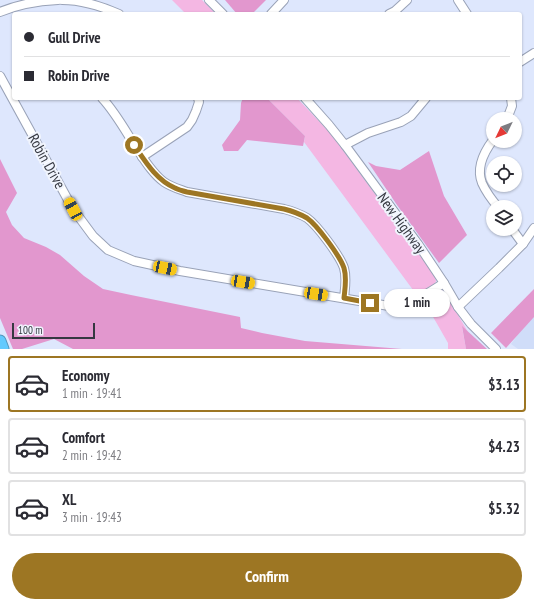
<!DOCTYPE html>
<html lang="en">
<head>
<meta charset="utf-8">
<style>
	:root { --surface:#fff; --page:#f2f2f3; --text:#2b2b33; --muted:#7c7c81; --line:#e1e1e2; --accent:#9d7623 }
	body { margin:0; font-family:"PT Sans Narrow",sans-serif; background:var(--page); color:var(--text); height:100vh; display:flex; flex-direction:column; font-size:15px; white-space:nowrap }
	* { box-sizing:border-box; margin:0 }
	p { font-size:13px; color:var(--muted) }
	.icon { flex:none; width:22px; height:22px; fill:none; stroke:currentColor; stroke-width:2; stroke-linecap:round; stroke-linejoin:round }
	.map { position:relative; height:349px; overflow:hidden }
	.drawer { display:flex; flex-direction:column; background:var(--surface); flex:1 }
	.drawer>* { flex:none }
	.hud { position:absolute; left:12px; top:12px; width:510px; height:88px; border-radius:4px; box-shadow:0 1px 3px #0004; display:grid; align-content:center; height:88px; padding:0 12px; background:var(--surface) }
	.needle { width:26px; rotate:227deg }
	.buttons { position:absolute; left:486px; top:112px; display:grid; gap:8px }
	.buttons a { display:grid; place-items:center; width:36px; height:36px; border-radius:50%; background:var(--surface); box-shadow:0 1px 3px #0004; font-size:20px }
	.scale { position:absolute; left:12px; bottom:10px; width:83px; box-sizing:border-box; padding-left:4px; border:2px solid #353841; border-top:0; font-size:11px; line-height:14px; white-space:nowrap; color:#353841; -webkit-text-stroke:3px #f0f4fd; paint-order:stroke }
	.end { position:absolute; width:18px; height:18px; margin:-9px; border:5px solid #9d7623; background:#fff; box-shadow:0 0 0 2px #fff }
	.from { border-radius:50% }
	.bubble { position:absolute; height:28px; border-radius:14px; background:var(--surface); box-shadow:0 1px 3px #0004; font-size:13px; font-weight:700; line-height:28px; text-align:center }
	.car { position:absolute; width:12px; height:24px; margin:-12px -6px; border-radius:5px; box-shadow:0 0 3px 1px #0007; background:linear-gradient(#f5c518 24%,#345 0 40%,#f5c518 0 76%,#345 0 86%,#f5c518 0) }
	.hud b { display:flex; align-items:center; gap:14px; height:38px; font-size:15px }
	.hud b+b { border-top:1px solid var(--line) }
	.hud i { width:10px; height:10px; background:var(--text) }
	ul { padding:7px 0 0; list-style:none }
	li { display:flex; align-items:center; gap:12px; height:56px; margin:0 8px 6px; padding:0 4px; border:2px solid var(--line); border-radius:4px }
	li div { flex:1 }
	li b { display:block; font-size:15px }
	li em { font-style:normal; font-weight:700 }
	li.on { border-color:var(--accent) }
	li>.icon { width:36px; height:36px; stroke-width:1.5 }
	.button { display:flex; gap:8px; margin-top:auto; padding:8px 12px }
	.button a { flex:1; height:46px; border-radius:24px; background:var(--accent); color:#fff; font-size:16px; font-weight:700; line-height:46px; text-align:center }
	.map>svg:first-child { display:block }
	.built { fill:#d0ddf9 }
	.green { fill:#f4b7e3 }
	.forest { fill:#e297ce }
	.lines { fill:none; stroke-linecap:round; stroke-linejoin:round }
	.minor-casing { stroke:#99a2b7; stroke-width:10 }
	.highway-casing { stroke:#5297bc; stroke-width:13 }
	.minor { stroke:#fff; stroke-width:8 }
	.highway { stroke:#62cafe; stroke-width:11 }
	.route { stroke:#9d7623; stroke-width:5 }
	.labels { text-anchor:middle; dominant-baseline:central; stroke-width:4; stroke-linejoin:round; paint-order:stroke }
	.street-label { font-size:15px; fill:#353841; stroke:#f0f4fd }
</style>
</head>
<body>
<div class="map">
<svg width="534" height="349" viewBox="0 0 534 349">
	<rect width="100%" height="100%" fill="#dee7fd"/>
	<path class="built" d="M534 312V349H518L511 344Z"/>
	<g class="green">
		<path d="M172 0H202L216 14H186Z"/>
		<path d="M267 98H297L331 134 435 276 436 281 435 284 416 294 304 142 305 136Z"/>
		<path d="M440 290 444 291 468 332 462 327 466 349H448V343L424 301Z"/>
	</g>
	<g class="forest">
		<path d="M225 0H266L252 14H237Z"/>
		<path d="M243 98H267L305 136 303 146 247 140 238 151H224L222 145 240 120 241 103Z"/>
		<path d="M429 151 444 196 467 235 439 263 397 205 368 162 376 166 400 170Z"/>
		<path d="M0 159 17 193 6 212 12 225 24 238 46 247 60 255 84 276 103 289 131 295 240 317 241 328 262 333 305 341 402 349H73L54 339 22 349H13L0 318Z"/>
		<path d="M534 289V317L506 348 491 333Z"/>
		<path d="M462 326 487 349H466Z"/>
	</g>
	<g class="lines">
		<defs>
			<g id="minor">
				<path d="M62 0C83 0 101 6 119 14"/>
				<path d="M209 0 223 14"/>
				<path d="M458 0 467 14"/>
				<path d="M0 12C19 4 38 1 58 0"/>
				<path d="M271 14 284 0"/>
				<path d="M389 14 395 11 407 0"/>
				<path d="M520 62 534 53"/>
				<path d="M0 76 73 209 93 236 108 250 134 261 180 271 395 307C414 303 428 293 444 283"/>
				<path d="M102 98C116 113 126 132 137 149 145 161 153 174 164 182 171 187 179 189 187 192L284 209C292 211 300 214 307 218 317 225 340 256 344 268 347 278 345 288 344 298"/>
				<path d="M305 98 329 125 345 145 418 244 444 283 458 307 471 324 496 349"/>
				<path d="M507 119 512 106 511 98"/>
				<path d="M493 140C484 152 476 168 482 183 486 192 492 200 498 207"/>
				<path d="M345 145 368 133 401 122 411 116 426 98"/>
				<path d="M142 157 187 127 192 120 196 111 199 102 198 98"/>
				<path d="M512 229 523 244"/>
				<path d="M458 307 499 268 523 244 534 228"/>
			</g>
			<path id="highway" d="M0 341 3 349"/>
		</defs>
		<use href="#minor" class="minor-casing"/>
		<use href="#highway" class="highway-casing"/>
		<use href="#minor" class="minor"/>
		<use href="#highway" class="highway"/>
	</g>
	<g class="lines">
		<path class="route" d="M134 145C145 161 156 180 175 188 179 190 183 191 187 192L284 209C292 211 300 214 307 218 317 225 340 256 344 268 347 278 345 288 344 298L370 303"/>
	</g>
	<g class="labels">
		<g class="street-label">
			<text transform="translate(47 161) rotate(61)">Robin Drive</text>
			<text transform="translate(402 223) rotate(54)">New Highway</text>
		</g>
	</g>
</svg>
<div class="buttons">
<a><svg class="needle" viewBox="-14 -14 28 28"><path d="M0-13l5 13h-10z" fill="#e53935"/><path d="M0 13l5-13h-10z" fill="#7c7c81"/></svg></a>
<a><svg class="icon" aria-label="locate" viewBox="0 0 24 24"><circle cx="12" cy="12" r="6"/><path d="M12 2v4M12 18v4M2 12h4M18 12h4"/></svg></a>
<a><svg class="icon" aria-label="layers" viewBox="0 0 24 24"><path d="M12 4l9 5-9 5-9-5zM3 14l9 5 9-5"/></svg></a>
</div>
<div class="scale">100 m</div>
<i class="end from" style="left:134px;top:145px"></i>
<i class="end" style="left:370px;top:303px"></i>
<div class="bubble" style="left:384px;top:289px;width:66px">1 min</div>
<i class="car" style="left:73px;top:209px;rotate:332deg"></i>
<i class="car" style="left:165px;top:268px;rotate:102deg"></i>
<i class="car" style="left:243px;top:282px;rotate:100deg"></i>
<i class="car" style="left:316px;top:294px;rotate:99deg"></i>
<div class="hud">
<b><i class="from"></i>Gull Drive</b>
<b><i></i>Robin Drive</b>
</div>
</div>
<section class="drawer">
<ul>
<li class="on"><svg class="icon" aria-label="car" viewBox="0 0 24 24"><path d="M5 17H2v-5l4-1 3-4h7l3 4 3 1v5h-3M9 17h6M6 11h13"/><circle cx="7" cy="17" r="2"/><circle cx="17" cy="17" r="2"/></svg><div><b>Economy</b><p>1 min · 19:41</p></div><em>$3.13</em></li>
<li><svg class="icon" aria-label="car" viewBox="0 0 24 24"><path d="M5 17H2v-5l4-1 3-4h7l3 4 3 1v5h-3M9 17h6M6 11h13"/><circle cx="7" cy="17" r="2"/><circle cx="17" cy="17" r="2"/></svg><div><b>Comfort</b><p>2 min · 19:42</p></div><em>$4.23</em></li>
<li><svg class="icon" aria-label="car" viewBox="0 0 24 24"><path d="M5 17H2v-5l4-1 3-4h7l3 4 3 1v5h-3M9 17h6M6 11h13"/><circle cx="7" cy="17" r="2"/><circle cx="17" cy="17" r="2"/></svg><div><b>XL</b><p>3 min · 19:43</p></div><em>$5.32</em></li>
</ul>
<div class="button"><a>Confirm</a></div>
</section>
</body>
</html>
